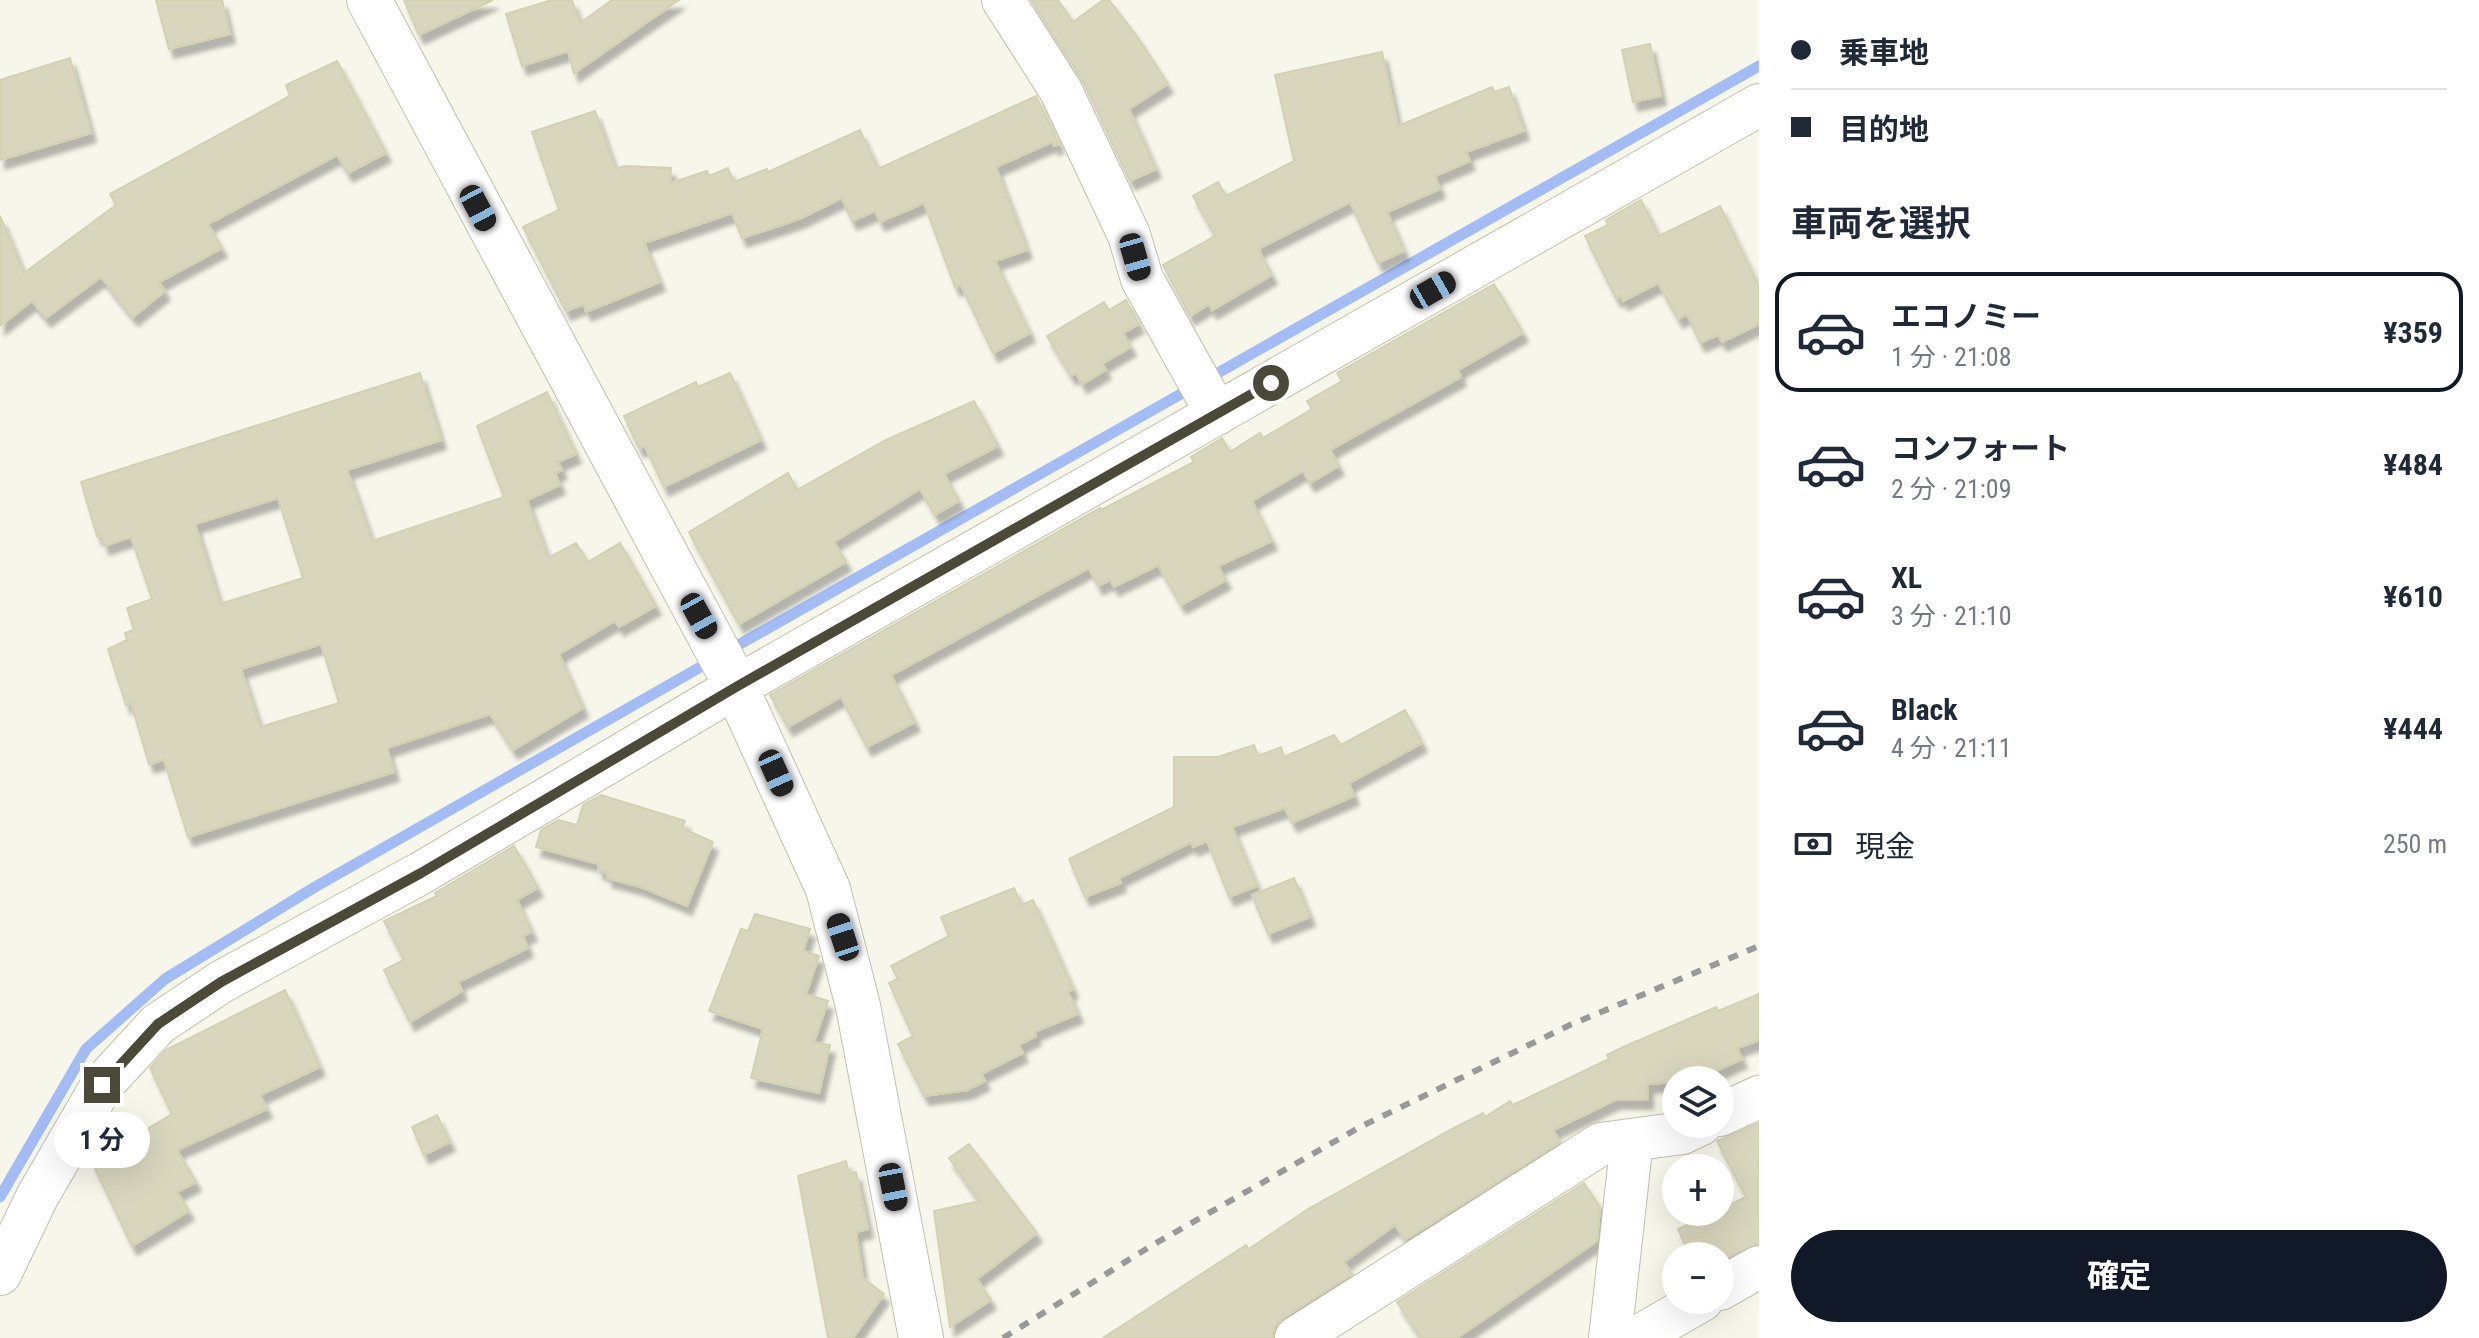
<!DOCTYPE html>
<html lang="ja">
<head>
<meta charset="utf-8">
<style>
	:root { --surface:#fff; --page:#f2f2f3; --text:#1f2937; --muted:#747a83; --line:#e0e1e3; --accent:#111827 }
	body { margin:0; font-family:"Roboto Condensed","Noto Sans JP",sans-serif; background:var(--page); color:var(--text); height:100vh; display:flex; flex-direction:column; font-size:30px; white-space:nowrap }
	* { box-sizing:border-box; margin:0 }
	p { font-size:26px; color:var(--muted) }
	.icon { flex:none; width:44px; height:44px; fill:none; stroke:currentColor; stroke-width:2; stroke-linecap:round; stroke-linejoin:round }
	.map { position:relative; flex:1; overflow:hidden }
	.panel { display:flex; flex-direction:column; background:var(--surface); width:720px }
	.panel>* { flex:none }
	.banner { display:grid; align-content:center; height:176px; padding:0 32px; background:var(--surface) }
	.controls { position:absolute; left:1662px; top:1066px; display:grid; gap:16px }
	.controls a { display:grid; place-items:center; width:72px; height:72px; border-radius:50%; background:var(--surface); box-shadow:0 8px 32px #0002; font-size:40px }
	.end { position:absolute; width:36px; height:36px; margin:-18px; border:10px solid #4b4937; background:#fff; box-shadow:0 0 0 4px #fff }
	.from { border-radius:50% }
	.bubble { position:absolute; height:56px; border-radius:28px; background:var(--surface); box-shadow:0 8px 32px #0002; font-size:26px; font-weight:700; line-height:56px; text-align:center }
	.car { position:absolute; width:24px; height:48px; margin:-24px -12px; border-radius:10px; box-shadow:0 0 6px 2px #0007; background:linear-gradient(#222 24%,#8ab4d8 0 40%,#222 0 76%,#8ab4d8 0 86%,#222 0) }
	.banner b { display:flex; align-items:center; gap:28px; height:76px; font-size:30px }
	.banner b+b { border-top:2px solid var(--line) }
	.banner i { width:20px; height:20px; background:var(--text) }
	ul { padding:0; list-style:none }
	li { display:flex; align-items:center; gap:24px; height:120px; margin:0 16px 12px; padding:0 16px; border:4px solid transparent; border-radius:24px }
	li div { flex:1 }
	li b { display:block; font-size:30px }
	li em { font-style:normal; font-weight:700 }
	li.active { border-color:var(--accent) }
	li>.icon { width:72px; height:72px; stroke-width:1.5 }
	h2 { padding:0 32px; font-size:36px; line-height:96px }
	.pay { display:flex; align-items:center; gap:20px; height:88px; padding:0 32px; font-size:30px }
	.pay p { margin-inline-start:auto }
	.primary-button { display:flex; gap:16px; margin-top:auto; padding:16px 32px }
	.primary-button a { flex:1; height:92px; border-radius:48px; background:var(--accent); color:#fff; font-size:32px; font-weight:700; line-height:92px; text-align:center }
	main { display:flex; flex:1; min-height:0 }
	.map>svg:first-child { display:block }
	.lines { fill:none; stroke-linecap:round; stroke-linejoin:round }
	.stream { stroke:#a3bcf6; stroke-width:11 }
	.building { fill:#d9d6be; stroke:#d4d1b1; stroke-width:2; fill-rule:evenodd; filter:url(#shadow) }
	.minor-casing { stroke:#c3c1ac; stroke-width:44 }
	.tertiary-casing { stroke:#c3c1ac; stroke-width:46 }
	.minor { stroke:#fff; stroke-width:42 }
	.tertiary { stroke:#fff; stroke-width:44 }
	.rail { stroke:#999; stroke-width:6; stroke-dasharray:10 10; stroke-linecap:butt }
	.route { stroke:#4b4937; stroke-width:10 }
</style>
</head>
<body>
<main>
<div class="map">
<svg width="1759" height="1338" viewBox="0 0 1759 1338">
	<defs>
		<filter id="shadow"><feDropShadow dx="5" dy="9" stdDeviation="2" flood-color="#0004"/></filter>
	</defs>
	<rect width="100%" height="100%" fill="#f6f6ea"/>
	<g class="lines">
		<g class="stream">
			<path d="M726 652 1759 66"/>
			<path d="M0 1197 86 1049 165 979 315 887 711 661"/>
		</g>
	</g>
	<g class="building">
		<path d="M156 0H222L230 34 169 49Z"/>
		<path d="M404 0H493L419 35Z"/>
		<path d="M552 0H572L580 23 612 0H679L574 73 568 51 522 66 506 14Z"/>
		<path d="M1031 0H1058L1073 22 1103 0H1109L1136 35 1168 84 1129 109 1156 169 1130 181 1083 81Z"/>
		<path d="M1650 44 1661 96 1633 102 1622 50Z"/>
		<path d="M1382 52 1398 126 1492 87 1494 92 1509 87 1524 131 1466 152 1470 161 1435 176 1440 189 1387 212 1404 251 1378 263 1350 202 1258 249 1272 275 1212 310 1209 304 1190 316 1163 265 1215 236 1193 196 1218 182 1226 196 1294 161 1275 75Z"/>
		<path d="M70 58 91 133 0 160V80Z"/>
		<path d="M337 61 386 153 348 173 337 155 208 224 222 248 159 282 165 291 133 317 101 277 46 318 32 301 0 326V216L24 273 116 205 110 194 290 96 286 85Z"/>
		<path d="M1036 96 1059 144 1054 146 1052 142 996 167 1027 250 995 261 1030 333 993 353 961 285 955 287 924 203 880 222 875 211 852 221 842 198 799 219 742 238 732 213 644 243 660 282 586 312 584 304 566 311 523 227 559 210 532 132 595 111 615 169 625 166 671 168 670 183 707 171 709 176 728 168 734 182 767 169 768 172 860 130 878 169Z"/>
		<path d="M1641 200 1659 236 1720 206 1759 287V324L1722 342 1718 335 1700 343 1687 314 1678 319 1658 283 1623 301 1621 296 1616 298 1585 236 1608 225 1606 220Z"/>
		<path d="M1494 284 1523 333 1458 370 1461 377 1330 450 1339 466 1310 483 1303 471 1252 501 1272 541 1218 566 1226 580 1181 605 1158 565 1114 587 1110 580 1098 586 1089 568 891 675 915 722 867 747 841 697 788 727 770 695 1100 508 1101 510 1194 462 1191 457 1222 438 1230 452 1260 433 1263 438 1312 409 1307 401 1342 381 1337 373Z"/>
		<path d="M1126 300 1139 324 1123 333 1131 347 1102 364 1106 370 1082 384 1076 373 1071 376 1047 336 1104 302 1109 310Z"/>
		<path d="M420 373 441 440 347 470 372 541 504 497 477 426 547 392 576 454 558 462 562 470 555 473 560 485 527 500 548 558 576 543 588 562 620 543 656 606 619 627 615 621 559 654 583 708 513 750 490 714 387 748 394 772 188 837 164 760 149 764 131 703 126 705 108 649 127 640 125 633 134 630 127 608 152 599 131 537 104 546 101 534 97 536 81 482ZM278 498 303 578 220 604 195 524ZM321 644 339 703 260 727 241 669Z"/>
		<path d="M730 373 761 440 664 487 645 446 639 448 624 416 696 382 698 387Z"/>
		<path d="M974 401 998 446 944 474 959 501 935 515 920 489 834 542 846 562 739 624 689 532 788 473 797 490 886 440Z"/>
		<path d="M1405 710 1422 743 1349 783 1354 796 1292 823 1285 808 1232 827 1257 886 1229 897 1207 841 1193 847 1191 842 1119 878 1121 883 1085 897 1069 859 1174 807V757H1218L1254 745 1258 756 1281 747 1284 757 1334 735 1341 745Z"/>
		<path d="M601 795 685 821 682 828 713 842 687 906 641 887 607 878 608 873 598 870 599 864 536 847 541 830 558 820 577 825 583 805Z"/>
		<path d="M514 846 538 888 517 900 532 932 523 936 528 948 458 982 462 991 410 1022 384 970 404 960 384 921 437 896 435 893Z"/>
		<path d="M1294 878 1310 917 1268 934 1252 895Z"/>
		<path d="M1014 888 1021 905 1033 900 1073 989 1068 992 1078 1014 1034 1032 1036 1036 1019 1045 1023 1053 981 1074 985 1081 967 1090 924 1096 898 1044 913 1036 889 983 898 979 891 966 949 936 941 917Z"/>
		<path d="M755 914 810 929 803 951 819 956 806 994 828 1001 814 1042 830 1045 819 1093 751 1078 763 1029 709 1011 741 929 748 931Z"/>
		<path d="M285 990 320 1067 260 1095 267 1109 177 1150 196 1182 177 1192 189 1211 132 1246 92 1162 172 1114 150 1068 166 1050Z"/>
		<path d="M1759 994V1040L1737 1048 1742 1059 1696 1080 1648 1084V1100H1615L1553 1130 1560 1142 1405 1240 1395 1225 1344 1262 1352 1274 1283 1318 1275 1326 1272 1338H1103L1246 1245 1249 1249 1308 1209 1452 1129 1483 1113 1485 1117 1510 1101 1513 1105 1609 1059 1607 1055 1621 1048 1716 1007 1718 1011Z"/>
		<path d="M437 1115 450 1142 424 1155 412 1127Z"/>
		<path d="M1759 1123V1243L1720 1261V1256H1690L1678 1229 1746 1197 1717 1141Z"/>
		<path d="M969 1144 1037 1233 977 1279 991 1300 950 1327 934 1211 980 1201 949 1158Z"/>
		<path d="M846 1161 849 1173 856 1172 868 1229 856 1232 863 1278 884 1294 853 1338H828L798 1176Z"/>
		<path d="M1584 1183 1600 1207 1597 1241 1457 1338H1421L1397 1302Z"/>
	</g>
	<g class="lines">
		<defs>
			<g id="minor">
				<path d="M1003 0 1061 91 1129 235 1142 279 1217 414"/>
				<path d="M1720 1115 1759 1097"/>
				<path d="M0 1274 37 1197 102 1085 158 1024 221 982 421 873 736 687 1759 105"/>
				<path d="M1720 1289 1759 1267"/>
				<path d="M1296 1338 1601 1144 1682 1133 1701 1124"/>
				<path d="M1610 1338 1632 1140"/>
				<path d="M1636 1338 1702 1300"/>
			</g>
			<path id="tertiary" d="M369 0 730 674 828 889 858 1006 921 1338"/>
		</defs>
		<use href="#minor" class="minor-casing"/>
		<use href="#tertiary" class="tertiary-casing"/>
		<use href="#minor" class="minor"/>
		<use href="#tertiary" class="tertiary"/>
		<path class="rail" d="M1003 1338 1151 1246 1360 1127 1570 1025 1759 946"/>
	</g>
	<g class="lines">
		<path class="route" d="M102 1085 158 1024 221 982 421 873 736 687 1271 383"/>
	</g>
</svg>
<div class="controls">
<a><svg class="icon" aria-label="layers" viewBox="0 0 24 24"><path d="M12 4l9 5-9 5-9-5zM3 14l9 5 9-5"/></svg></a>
<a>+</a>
<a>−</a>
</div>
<i class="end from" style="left:1271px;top:383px"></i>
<i class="end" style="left:102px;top:1085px"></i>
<div class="bubble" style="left:54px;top:1112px;width:96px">1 分</div>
<i class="car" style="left:478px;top:208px;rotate:152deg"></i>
<i class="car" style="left:1135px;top:257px;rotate:164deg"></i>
<i class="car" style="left:1433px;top:290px;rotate:60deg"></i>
<i class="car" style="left:699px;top:616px;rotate:151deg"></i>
<i class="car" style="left:776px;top:773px;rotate:156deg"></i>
<i class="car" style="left:843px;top:937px;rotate:342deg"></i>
<i class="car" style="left:893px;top:1187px;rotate:169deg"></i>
</div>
<section class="panel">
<div class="banner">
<b><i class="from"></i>乗車地</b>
<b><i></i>目的地</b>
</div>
<h2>車両を選択</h2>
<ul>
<li class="active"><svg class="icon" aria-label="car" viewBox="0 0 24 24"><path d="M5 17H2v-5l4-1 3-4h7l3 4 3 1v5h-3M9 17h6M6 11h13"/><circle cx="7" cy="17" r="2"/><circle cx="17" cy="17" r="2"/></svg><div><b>エコノミー</b><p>1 分 · 21:08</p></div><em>¥359</em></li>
<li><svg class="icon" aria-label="car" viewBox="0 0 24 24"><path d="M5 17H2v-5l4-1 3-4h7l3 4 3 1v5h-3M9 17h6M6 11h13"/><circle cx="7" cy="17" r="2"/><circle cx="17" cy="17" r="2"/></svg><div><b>コンフォート</b><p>2 分 · 21:09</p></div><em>¥484</em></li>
<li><svg class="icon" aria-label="car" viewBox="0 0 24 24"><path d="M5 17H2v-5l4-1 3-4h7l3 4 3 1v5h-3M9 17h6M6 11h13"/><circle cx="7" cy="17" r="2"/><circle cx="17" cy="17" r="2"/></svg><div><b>XL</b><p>3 分 · 21:10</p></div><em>¥610</em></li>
<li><svg class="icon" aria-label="car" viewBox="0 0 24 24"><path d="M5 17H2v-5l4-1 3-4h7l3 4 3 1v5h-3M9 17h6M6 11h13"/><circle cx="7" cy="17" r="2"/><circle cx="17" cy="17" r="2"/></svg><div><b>Black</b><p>4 分 · 21:11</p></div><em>¥444</em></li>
</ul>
<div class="pay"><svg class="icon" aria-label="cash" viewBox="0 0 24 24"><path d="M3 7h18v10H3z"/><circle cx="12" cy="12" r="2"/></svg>現金<p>250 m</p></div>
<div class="primary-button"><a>確定</a></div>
</section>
</main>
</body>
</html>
